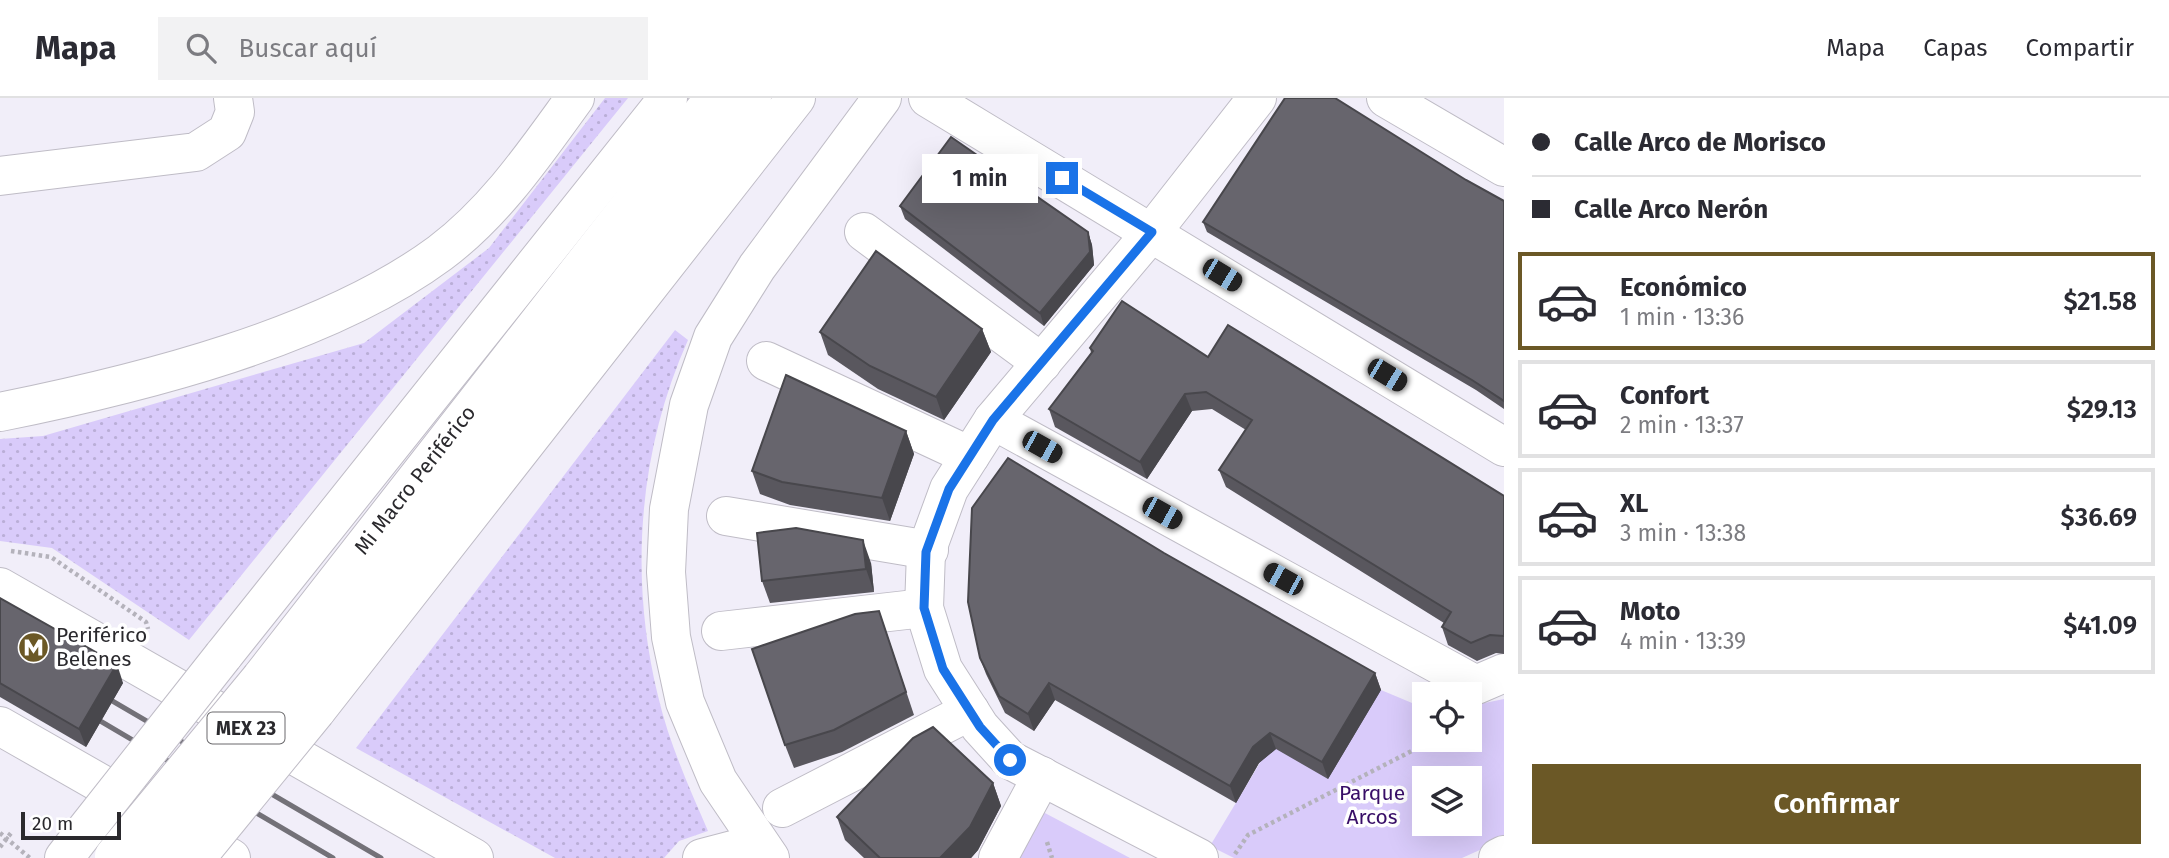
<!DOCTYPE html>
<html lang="es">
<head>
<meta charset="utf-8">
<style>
	:root { --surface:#fff; --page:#f2f2f3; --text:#2b2b33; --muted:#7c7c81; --line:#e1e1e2; --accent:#6b5826 }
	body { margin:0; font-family:"Fira Sans",sans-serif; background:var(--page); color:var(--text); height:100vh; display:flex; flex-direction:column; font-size:26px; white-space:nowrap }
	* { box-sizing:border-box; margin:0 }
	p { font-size:23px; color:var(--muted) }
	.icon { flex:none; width:38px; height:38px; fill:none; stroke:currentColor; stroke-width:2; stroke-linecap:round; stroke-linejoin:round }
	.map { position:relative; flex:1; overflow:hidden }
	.drawer { display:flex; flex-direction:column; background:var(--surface); width:665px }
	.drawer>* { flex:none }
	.guide { display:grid; align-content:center; height:154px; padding:0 28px; background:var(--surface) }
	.buttons { position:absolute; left:1412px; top:584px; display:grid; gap:14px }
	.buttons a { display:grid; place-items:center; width:70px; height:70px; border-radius:0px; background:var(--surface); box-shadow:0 7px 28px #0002; font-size:35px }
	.scale { position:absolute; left:21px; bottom:18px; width:100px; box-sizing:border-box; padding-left:7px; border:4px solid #2a292d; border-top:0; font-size:19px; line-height:24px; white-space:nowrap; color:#2a292d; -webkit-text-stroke:5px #fff; paint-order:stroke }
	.end { position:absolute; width:32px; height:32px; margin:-16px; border:9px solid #1a73e8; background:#fff; box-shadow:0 0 0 4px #fff }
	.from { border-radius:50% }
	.bubble { position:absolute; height:49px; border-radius:0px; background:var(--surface); box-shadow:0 7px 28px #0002; font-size:23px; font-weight:600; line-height:49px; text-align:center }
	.car { position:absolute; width:21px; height:42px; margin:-21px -10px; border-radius:9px; box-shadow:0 0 5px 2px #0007; background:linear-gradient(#222 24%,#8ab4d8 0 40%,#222 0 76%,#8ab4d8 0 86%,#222 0) }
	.guide b { display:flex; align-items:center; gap:24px; height:66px; font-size:26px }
	.guide b+b { border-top:2px solid var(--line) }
	.guide i { width:18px; height:18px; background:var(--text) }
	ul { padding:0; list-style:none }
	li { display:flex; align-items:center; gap:21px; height:98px; margin:0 14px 10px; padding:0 14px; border:4px solid var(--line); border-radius:0px }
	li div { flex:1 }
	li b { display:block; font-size:26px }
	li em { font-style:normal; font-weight:600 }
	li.on { border-color:var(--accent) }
	li>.icon { width:63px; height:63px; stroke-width:1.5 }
	.primary-button { display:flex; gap:14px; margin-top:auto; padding:14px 28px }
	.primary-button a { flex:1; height:80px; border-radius:0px; background:var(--accent); color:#fff; font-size:28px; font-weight:600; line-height:80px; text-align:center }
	header { display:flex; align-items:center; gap:42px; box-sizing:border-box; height:98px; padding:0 35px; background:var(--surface); border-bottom:2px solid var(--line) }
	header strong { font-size:33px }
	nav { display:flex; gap:38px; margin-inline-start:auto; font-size:24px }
	.search { width:490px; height:63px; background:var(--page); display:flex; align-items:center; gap:18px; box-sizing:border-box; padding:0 24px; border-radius:0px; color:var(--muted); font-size:26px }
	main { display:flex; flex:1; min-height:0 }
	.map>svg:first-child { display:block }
	.grass { fill:url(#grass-dots) }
	.green { fill:#d9cbfa; fill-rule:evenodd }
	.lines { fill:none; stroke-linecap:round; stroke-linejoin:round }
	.minor-casing { stroke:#bfbcc6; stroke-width:40 }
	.major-casing { stroke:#bfbcc6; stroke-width:40 }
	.highway-casing { stroke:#bfbcc6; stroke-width:40 }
	.path { stroke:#b4b2bb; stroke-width:4.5; stroke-dasharray:3.5 3.5; stroke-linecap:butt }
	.minor { stroke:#fff; stroke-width:38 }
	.major { stroke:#fff; stroke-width:38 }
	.highway { stroke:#fff; stroke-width:38 }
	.rail { stroke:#737178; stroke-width:5 }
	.minor-bridge-casing { stroke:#bfbcc6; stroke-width:40; stroke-linecap:butt }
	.highway-bridge-casing { stroke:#bfbcc6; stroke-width:40; stroke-linecap:butt }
	.path-bridge { stroke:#b4b2bb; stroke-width:4.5; stroke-dasharray:3.5 3.5; stroke-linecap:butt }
	.minor-bridge { stroke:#fff; stroke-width:38 }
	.highway-bridge { stroke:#fff; stroke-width:38 }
	.wall { fill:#59575e }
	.shaded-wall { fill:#48474c }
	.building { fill:#67656d; stroke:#48474c; stroke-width:2 }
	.route { stroke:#1a73e8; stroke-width:9 }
	.labels { text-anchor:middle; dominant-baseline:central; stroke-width:7; stroke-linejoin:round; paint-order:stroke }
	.shield { fill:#fff; stroke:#6a696c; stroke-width:2 }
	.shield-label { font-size:19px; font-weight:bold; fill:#2a292d }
	.street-label { font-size:21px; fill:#2a292d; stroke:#fff }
	.poi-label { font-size:21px; fill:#2a292d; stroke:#fff; text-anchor:start }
	.park-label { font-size:21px; fill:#380e67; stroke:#fff }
</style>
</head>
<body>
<header>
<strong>Mapa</strong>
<div class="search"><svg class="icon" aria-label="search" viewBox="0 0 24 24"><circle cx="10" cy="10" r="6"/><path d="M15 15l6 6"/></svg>Buscar aquí</div>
<nav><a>Mapa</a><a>Capas</a><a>Compartir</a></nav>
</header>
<main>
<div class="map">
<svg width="1504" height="760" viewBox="0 0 1504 760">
	<defs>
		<pattern id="grass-dots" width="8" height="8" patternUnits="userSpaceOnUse" patternTransform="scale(1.75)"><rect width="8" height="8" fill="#d9cbfa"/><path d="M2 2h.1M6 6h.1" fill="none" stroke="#baaed7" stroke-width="1.8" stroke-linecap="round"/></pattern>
	</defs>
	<rect width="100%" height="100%" fill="#f1eef9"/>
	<g class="grass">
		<path d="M605 0H628L189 542 52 450 0 443V341L43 338 364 245 489 150Z"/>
		<path d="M675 232 688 242C638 354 629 479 658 598 669 645 689 689 708 733L679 743 664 760H555L356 650Z"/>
	</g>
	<g class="green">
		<path d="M1381 592 1424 610V642H1470V608L1504 601V741L1462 760H1234L1210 748 1270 648ZM1424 681H1470V726H1424Z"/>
		<path d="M1043 714 1130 760H1020Z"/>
	</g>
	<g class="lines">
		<defs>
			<g id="minor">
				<path d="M928 0 1504 349"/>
				<path d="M1386 0 1504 69"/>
				<path d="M0 78 196 54 227 34 235 14 233 0"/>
				<path d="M864 134 1042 265"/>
				<path d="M766 263 970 358"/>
				<path d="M993 322 1476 587 1504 575"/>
				<path d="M726 418 929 452"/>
				<path d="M721 533 924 510"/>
				<path d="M261 580 714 0"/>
				<path d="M286 596 752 0"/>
				<path d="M782 710 970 613"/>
				<path d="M702 760 759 745"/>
				<path d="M998 760 1042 678"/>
				<path d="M1199 760 1010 662 980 629 943 571 924 510 926 454 949 391 993 322 1152 134 1257 0"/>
				<path d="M1498 760 1504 757"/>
			</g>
			<g id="major">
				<path d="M0 314C139 286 325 240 440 155 496 113 535 55 575 0"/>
				<path d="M0 489 474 760"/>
				<path d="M0 628 231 760"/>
				<path d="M770 760 718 683 685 604 671 539 666 474 669 411 689 307 713 239 757 169 882 0"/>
			</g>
			<g id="highway">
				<path d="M223 558 668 0"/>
				<path d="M316 613 796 0"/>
				<path d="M64 760 81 738"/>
			</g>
		</defs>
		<use href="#minor" class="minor-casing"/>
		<use href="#major" class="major-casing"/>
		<use href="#highway" class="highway-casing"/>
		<g class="path">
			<path d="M11 453 51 459 146 524 148 531"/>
			<path d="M1047 744 1052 760"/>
			<path d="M0 749 11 735"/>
			<path d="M1235 756 1248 737 1433 642"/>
		</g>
		<use href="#minor" class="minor"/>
		<use href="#major" class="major"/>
		<use href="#highway" class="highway"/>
		<g class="rail">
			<path d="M97 594 381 760"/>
			<path d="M85 614 333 760"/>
		</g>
		<defs>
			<g id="minor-bridge">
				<path d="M114 758 261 580"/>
				<path d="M156 760 286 596"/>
			</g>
			<g id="highway-bridge">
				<path d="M81 738 223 558"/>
				<path d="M196 760 316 613"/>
			</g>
		</defs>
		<use href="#minor-bridge" class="minor-bridge-casing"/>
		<use href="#highway-bridge" class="highway-bridge-casing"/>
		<path class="path-bridge" d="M0 735 30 760"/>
		<use href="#minor-bridge" class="minor-bridge"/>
		<use href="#highway-bridge" class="highway-bridge"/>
	</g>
	<g class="wall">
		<path d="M1466 82 1504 103V311L1476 292 1207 134 1203 124Z"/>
		<path d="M900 108 1088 134 1092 147 1094 167 1044 228 905 121Z"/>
		<path d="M982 231 991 254 944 322 878 291 828 257 820 234Z"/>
		<path d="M1090 250 1208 259 1504 398V556L1496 555 1477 563 1448 547 1442 529 1444 525 1226 389 1219 372 1246 332 1212 311 1192 313 1147 381 1055 329 1049 311 1091 255Z"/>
		<path d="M906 333 914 356 890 423 790 407 760 396 752 373Z"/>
		<path d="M1164 455 1375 575 1381 592 1328 681 1276 651 1259 665 1236 705 1055 602 1034 633 1005 615 986 576 980 560Z"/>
		<path d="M871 465 874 494 770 505 762 483Z"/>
		<path d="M0 500 123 585 86 649 0 599Z"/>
		<path d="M887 536 914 617 842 654 794 670 785 647Z"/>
		<path d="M993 685 1001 708 978 752 971 760H864L845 742 837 719Z"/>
	</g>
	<g class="shaded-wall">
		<path d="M1088 134 1092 147 1094 167 1044 228 1040 215Z"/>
		<path d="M982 231 991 254 944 322 936 299Z"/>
		<path d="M1185 296 1192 313 1147 381 1140 364Z"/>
		<path d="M906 333 914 356 890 423 882 400Z"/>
		<path d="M863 442 871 465 874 494 866 471Z"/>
		<path d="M117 566 123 585 86 649 79 631Z"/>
		<path d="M1375 575 1381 592 1328 681 1322 664Z"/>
		<path d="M1049 585 1055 602 1034 633 1028 616Z"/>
		<path d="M1270 635 1276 651 1259 665 1236 705 1230 688 1253 649Z"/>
		<path d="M993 685 1001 708 978 752 971 760H940Z"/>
	</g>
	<g class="building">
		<path d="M1285 0H1335L1466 82 1504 103V303L1472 282 1203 124Z"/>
		<path d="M951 39 1088 134 1090 154 1040 215 900 108Z"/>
		<path d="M876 153 982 231 936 299 870 268 820 234Z"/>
		<path d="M1122 203 1208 259 1228 227 1504 398V538L1490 537 1471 545 1442 529 1451 514 1219 372 1252 322 1206 294 1185 296 1140 364 1049 311 1093 253 1090 250Z"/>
		<path d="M786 277 906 333 882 400 782 384 752 373Z"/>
		<path d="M1008 360 1164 455 1375 575 1322 664 1270 635 1253 649 1230 688 1049 585 1028 616 999 598 980 560 968 504 972 410Z"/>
		<path d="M796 430 863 442 866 471 762 483 757 435Z"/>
		<path d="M0 500 117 566 79 631 0 585Z"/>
		<path d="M879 513 906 594 834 632 785 647 752 551 855 516Z"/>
		<path d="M933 629 993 685 970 729 940 760H880L837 719 913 640Z"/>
	</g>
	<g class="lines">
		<path class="route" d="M1010 662 980 629 943 571 924 510 926 454 949 391 993 322 1152 134 1062 80"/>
	</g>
	<defs>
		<symbol id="metro-disc" viewBox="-11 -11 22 22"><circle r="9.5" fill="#6b5826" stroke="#fff"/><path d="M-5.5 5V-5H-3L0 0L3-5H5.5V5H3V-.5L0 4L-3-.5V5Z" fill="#fff"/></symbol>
	</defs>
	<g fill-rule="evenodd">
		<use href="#metro-disc" x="16" y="532" width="35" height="35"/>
	</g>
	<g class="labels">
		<rect class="shield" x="207.5" y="614.5" width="77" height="31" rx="5"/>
		<g class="shield-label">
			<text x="246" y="630">MEX 23</text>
		</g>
		<g class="street-label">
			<text transform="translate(415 382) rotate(-52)">Mi Macro Periférico</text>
		</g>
		<g class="poi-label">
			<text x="56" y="537">Periférico<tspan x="56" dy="24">Belenes</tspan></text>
		</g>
		<g class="park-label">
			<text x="1372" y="695">Parque<tspan x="1372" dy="24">Arcos</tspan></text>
		</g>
	</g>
</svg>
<div class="buttons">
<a><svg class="icon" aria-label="locate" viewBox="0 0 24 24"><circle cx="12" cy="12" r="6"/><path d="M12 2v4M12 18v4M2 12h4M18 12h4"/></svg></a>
<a><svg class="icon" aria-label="layers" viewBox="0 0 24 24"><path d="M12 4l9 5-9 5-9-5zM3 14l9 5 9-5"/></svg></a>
</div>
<div class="scale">20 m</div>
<i class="end from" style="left:1010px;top:662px"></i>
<i class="end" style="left:1062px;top:80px"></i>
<div class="bubble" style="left:922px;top:56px;width:116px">1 min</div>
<i class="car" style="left:1222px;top:177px;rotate:121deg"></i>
<i class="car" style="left:1387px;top:277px;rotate:121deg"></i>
<i class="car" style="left:1042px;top:349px;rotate:119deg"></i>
<i class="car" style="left:1162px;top:415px;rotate:119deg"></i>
<i class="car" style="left:1283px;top:481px;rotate:299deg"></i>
</div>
<section class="drawer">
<div class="guide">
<b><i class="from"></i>Calle Arco de Morisco</b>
<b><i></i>Calle Arco Nerón</b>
</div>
<ul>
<li class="on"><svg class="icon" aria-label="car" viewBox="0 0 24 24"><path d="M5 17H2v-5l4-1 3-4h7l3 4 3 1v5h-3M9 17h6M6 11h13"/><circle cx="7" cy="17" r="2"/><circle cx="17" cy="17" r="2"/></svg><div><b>Económico</b><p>1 min · 13:36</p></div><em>$21.58</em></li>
<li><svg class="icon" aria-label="car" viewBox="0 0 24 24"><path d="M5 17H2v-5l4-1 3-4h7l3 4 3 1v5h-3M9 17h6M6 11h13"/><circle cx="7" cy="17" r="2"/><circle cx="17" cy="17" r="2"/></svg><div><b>Confort</b><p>2 min · 13:37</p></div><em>$29.13</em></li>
<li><svg class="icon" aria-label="car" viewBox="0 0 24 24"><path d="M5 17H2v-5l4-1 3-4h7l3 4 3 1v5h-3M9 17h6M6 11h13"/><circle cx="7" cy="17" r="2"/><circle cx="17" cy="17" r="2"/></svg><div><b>XL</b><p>3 min · 13:38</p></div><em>$36.69</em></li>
<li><svg class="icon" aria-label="car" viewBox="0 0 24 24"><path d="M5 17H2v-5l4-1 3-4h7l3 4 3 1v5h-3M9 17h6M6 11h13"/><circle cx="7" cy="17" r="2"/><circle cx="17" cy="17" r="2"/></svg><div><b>Moto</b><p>4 min · 13:39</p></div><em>$41.09</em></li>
</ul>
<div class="primary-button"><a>Confirmar</a></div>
</section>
</main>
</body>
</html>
